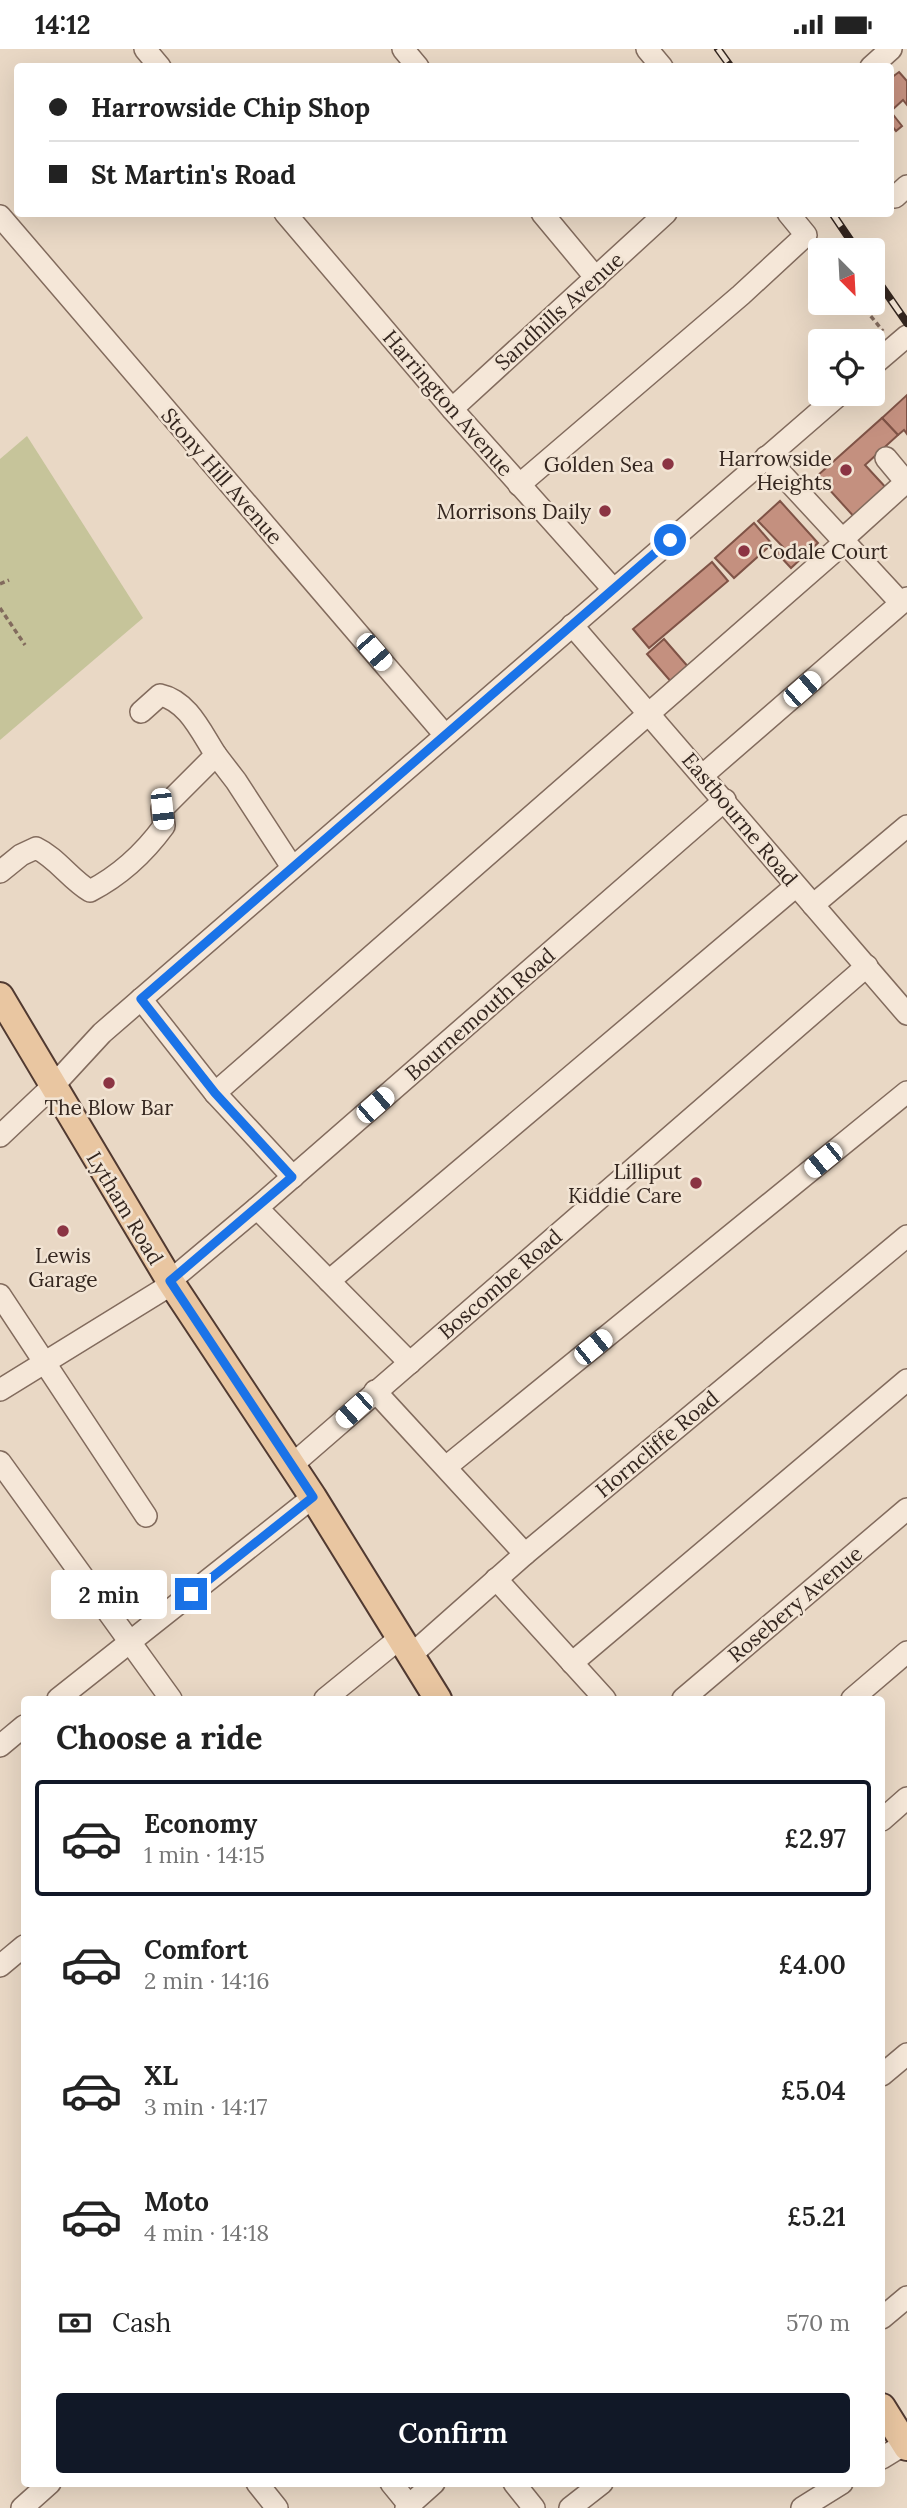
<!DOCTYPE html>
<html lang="en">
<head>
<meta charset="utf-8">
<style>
	:root { --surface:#fff; --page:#f6f6f6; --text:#222; --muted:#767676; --line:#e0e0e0; --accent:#111827 }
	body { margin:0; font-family:Lora,serif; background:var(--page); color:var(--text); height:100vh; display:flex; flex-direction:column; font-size:26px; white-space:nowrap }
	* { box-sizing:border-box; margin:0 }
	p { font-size:23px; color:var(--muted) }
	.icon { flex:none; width:38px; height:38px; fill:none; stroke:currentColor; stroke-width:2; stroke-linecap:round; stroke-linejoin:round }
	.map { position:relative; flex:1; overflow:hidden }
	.panel { position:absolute; left:21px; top:1647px; width:864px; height:791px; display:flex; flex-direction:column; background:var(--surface); border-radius:7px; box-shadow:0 7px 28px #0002 }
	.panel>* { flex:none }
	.hud { position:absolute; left:14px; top:14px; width:880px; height:154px; border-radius:7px; box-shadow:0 7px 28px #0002; display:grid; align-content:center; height:154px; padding:0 35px; background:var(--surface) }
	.needle { width:46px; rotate:156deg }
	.controls { position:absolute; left:808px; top:189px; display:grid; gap:14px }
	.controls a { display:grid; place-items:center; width:77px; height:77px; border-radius:7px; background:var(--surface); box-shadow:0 7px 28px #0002; font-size:35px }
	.end { position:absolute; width:32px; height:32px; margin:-16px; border:9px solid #1a73e8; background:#fff; box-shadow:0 0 0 4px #fff }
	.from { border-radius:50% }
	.bubble { position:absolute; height:49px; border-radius:7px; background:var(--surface); box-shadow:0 7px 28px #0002; font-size:23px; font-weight:600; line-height:49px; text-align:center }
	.car { position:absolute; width:21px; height:42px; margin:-21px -10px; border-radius:9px; box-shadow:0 0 5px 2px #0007; background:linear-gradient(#fff 24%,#345 0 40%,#fff 0 76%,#345 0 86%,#fff 0) }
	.hud b { display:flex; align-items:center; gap:24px; height:66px; font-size:26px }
	.hud b+b { border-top:2px solid var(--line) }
	.hud i { width:18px; height:18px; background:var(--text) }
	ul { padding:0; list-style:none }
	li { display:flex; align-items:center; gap:21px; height:116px; margin:0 14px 10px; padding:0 21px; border:4px solid transparent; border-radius:7px }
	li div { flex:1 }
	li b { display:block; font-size:26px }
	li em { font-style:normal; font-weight:600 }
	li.selected { border-color:var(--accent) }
	li>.icon { width:63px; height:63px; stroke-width:1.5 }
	h2 { padding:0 35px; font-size:32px; line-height:84px }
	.pay { display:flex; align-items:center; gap:18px; height:77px; padding:0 35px; font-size:26px }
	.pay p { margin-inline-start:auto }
	.primary-button { display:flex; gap:14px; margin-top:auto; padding:14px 35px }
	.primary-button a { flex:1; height:80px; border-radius:7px; background:var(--accent); color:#fff; font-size:28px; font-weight:600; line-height:80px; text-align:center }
	.status { display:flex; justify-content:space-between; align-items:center; height:49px; padding:0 35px; background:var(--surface); direction:ltr }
	.status svg { height:19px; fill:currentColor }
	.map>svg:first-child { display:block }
	.green { fill:#c6c49a }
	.building { fill:#c4907f; stroke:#7f5346; stroke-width:2 }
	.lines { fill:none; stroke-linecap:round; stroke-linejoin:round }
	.minor-casing { stroke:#826b5d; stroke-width:24 }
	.major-casing { stroke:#513a31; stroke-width:30 }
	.path { stroke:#826b5d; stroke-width:3.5; stroke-dasharray:5 3.5; stroke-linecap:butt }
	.minor { stroke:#f5e7d8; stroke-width:21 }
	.major { stroke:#e9c6a1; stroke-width:26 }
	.rail-casing { stroke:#34261f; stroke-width:8 }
	.rail { stroke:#f2e4d4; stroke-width:5; stroke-dasharray:16; stroke-linecap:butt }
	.route { stroke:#1a73e8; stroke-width:9 }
	.poi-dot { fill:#8b3443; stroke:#f2e4d4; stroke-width:2.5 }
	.labels { text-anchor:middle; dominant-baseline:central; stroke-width:5; stroke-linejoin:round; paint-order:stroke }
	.street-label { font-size:21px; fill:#34261f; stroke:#f2e4d4 }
	.poi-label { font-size:21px; fill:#34261f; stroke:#f2e4d4; text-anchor:end }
</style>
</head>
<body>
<div class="status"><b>14:12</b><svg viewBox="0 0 49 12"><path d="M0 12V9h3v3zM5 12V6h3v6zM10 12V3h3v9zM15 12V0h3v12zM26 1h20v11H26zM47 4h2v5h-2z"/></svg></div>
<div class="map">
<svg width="907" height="2459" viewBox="0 0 907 2459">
	<rect width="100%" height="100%" fill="#e9d8c5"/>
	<path class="green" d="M27 387 143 569 0 691V410Z"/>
	<g class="building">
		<path d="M899 23 907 32V56L903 51 891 62V29Z"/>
		<path d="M891 63 902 77 896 82 891 76Z"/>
		<path d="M907 346V385L904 381 898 386 882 369Z"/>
		<path d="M882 369 898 386 865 416 889 442 857 471 817 427Z"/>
		<path d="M780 452 818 494 791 519 777 504 783 498 758 472Z"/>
		<path d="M754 474 772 495 734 529 715 509Z"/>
		<path d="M712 513 728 532 649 599 633 580Z"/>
		<path d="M664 590 690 620 673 635 647 605Z"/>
	</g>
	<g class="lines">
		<defs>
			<g id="minor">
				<path d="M145 0 160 18"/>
				<path d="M403 0 418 18"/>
				<path d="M647 0 662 18"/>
				<path d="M871 18 891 0"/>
				<path d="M895 148 907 137"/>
				<path d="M285 164 452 360 613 540"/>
				<path d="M542 164 596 229"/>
				<path d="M0 167 445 686"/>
				<path d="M873 316 907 287"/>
				<path d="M452 360 666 164"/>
				<path d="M766 408 901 554"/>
				<path d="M519 436 741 246 806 186 788 164"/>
				<path d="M843 490 906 433 886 409"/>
				<path d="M572 576 907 965"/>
				<path d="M216 706 236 732 292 818"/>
				<path d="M703 726 907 549"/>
				<path d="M0 823 21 806 36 799C57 809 70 830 90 842 119 827 145 803 164 777L162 760 216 706C201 683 188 652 160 646L141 663"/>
				<path d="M813 856 907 777"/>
				<path d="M141 950 215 1044 293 1128"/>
				<path d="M215 1044 845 493"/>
				<path d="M0 1087 54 1036 102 984 840 345"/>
				<path d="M257 1159 410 1314"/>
				<path d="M170 1232 257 1159 725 751"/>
				<path d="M329 1232 796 837"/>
				<path d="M0 1246 146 1467"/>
				<path d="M0 1341 172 1235"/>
				<path d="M375 1342 525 1505"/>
				<path d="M0 1413 171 1650"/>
				<path d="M292 1416 867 917"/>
				<path d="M446 1418 907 1043"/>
				<path d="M496 1530 605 1650"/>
				<path d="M411 1606 525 1505 907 1187"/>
				<path d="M572 1614 907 1331"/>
				<path d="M58 1650 313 1448"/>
				<path d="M325 1650 400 1589"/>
				<path d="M683 1650 907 1460"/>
				<path d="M852 1650 907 1603"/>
				<path d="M0 1697 24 1677"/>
				<path d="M882 1771 907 1749"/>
				<path d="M0 1917 24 1897"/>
				<path d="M882 2026 907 2005"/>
				<path d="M882 2269 907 2248"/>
				<path d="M882 2409 905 2395"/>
				<path d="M257 2434 277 2459"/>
				<path d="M391 2434 409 2456"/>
				<path d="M514 2434 534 2459"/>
				<path d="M22 2459 50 2434"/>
				<path d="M406 2459 434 2434"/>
				<path d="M570 2459 602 2434"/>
				<path d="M802 2459 842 2434"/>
			</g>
			<g id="major">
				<path d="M0 947 170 1232 313 1448 438 1650"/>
				<path d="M882 2358 907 2398"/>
			</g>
		</defs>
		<use href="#minor" class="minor-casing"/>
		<use href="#major" class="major-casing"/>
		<g class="path">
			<path d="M860 254 883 282"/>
			<path d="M0 535 9 531"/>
			<path d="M0 559 25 596"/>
		</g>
		<use href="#minor" class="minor"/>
		<use href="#major" class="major"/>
		<defs>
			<g id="rail">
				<path d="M718 0 731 18"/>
				<path d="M832 164 857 201"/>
				<path d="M873 225 907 274"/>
			</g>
		</defs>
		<use href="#rail" class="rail-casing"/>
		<use href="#rail" class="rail"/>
	</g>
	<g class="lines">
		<path class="route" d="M191 1545 313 1448 170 1232 292 1128 215 1044 141 950 670 491"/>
	</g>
	<g class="poi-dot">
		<circle cx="668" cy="415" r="7"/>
		<circle cx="846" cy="421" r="7"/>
		<circle cx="605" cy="462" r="7"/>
		<circle cx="744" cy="502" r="7"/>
		<circle cx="109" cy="1034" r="7"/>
		<circle cx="696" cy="1134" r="7"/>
		<circle cx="63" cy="1182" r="7"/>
	</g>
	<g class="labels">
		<g class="street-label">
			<text transform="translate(559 262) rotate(-42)">Sandhills Avenue</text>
			<text transform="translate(448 354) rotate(49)">Harrington Avenue</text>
			<text transform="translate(222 427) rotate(49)">Stony Hill Avenue</text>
			<text transform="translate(740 770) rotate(50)">Eastbourne Road</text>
			<text transform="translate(480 965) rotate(-41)">Bournemouth Road</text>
			<text transform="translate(125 1159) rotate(59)">Lytham Road</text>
			<text transform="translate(500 1235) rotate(-41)">Boscombe Road</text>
			<text transform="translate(657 1395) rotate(-40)">Horncliffe Road</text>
			<text transform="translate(795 1555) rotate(-40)">Rosebery Avenue</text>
		</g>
		<g class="poi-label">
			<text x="832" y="409">Harrowside<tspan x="832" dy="24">Heights</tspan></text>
			<text x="654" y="415">Golden Sea</text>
			<text x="591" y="462">Morrisons Daily</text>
			<text x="758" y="502" text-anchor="start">Codale Court</text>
			<text x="109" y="1058" text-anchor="middle">The Blow Bar</text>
			<text x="682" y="1122">Lilliput<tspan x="682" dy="24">Kiddie Care</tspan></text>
			<text x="63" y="1206" text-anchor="middle">Lewis<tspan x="63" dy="24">Garage</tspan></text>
		</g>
	</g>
</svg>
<div class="controls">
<a><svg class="needle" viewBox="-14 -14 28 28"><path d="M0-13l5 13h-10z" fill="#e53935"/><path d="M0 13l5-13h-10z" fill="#767676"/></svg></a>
<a><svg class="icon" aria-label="locate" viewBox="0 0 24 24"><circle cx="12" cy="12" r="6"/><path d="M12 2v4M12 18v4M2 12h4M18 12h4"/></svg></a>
</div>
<i class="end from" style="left:670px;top:491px"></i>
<i class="end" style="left:191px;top:1545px"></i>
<div class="bubble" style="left:51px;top:1521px;width:116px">2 min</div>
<i class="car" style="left:374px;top:603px;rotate:139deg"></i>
<i class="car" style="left:802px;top:640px;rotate:49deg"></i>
<i class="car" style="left:162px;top:760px;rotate:174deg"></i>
<i class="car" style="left:375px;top:1056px;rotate:49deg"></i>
<i class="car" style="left:823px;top:1111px;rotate:231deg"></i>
<i class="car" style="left:593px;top:1298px;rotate:51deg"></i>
<i class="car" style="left:354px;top:1361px;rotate:228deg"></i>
<div class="hud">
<b><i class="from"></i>Harrowside Chip Shop</b>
<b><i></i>St Martin's Road</b>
</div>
<section class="panel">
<h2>Choose a ride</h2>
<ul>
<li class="selected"><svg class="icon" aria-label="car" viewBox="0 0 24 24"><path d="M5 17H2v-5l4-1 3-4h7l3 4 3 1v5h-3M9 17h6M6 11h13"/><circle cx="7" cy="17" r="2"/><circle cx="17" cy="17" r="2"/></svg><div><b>Economy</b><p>1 min · 14:15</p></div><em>£2.97</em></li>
<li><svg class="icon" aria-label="car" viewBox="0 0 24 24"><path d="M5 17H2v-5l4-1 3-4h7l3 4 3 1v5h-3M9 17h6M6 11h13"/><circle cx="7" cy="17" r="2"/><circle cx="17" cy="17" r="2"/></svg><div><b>Comfort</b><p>2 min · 14:16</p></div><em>£4.00</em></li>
<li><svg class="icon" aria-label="car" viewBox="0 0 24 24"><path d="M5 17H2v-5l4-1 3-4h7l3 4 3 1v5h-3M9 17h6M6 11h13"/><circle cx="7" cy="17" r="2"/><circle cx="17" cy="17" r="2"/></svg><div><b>XL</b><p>3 min · 14:17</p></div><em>£5.04</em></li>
<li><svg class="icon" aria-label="car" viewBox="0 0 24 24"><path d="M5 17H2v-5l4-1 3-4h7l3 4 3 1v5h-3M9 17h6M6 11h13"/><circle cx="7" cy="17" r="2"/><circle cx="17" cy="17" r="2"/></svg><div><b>Moto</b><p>4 min · 14:18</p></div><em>£5.21</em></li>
</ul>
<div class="pay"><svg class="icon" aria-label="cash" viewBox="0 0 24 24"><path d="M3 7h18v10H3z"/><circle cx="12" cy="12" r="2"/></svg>Cash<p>570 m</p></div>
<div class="primary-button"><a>Confirm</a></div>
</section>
</div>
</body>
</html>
